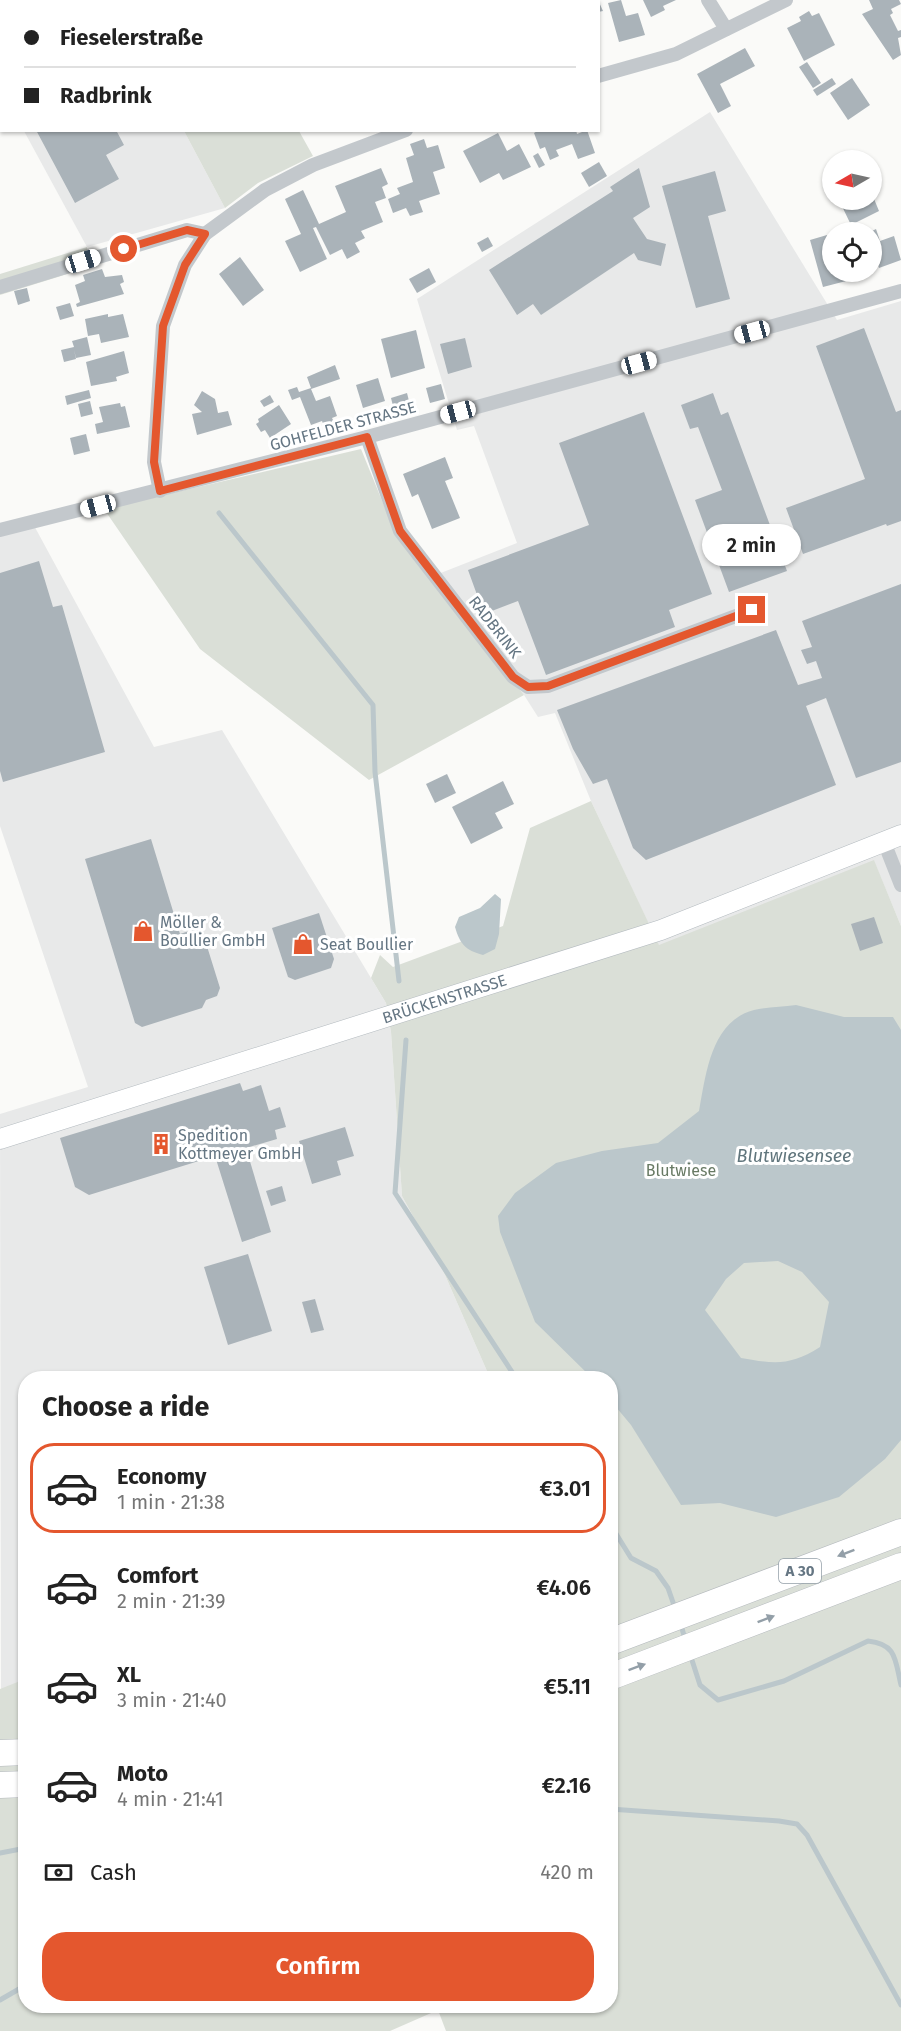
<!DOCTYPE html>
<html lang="en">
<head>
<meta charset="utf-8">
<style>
	:root { --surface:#fff; --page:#f2f2f2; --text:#222; --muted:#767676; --line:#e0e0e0; --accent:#e4572e }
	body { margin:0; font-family:"Fira Sans",sans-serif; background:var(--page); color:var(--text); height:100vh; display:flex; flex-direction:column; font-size:22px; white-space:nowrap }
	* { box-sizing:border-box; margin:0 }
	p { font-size:20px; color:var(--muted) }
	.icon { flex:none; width:33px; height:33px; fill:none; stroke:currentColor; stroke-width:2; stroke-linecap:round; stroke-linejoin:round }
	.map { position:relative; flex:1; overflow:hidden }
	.panel { position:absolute; left:18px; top:1371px; width:600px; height:642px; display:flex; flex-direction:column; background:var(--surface); border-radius:24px; box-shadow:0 2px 4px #0004 }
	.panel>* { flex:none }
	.guide { position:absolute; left:0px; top:0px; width:600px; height:132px; box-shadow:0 2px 4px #0004; display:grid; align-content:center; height:132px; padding:0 24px; background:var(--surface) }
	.needle { width:39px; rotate:261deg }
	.fabs { position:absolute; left:822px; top:150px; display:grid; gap:12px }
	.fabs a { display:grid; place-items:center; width:60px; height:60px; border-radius:50%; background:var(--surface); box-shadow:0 2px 4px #0004; font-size:30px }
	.end { position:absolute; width:27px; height:27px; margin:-14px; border:8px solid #e4572e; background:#fff; box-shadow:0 0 0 3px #fff }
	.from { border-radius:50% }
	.bubble { position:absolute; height:42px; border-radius:21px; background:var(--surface); box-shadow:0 2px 4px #0004; font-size:20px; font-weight:600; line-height:42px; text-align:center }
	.car { position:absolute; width:18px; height:36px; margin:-18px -9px; border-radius:8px; box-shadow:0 0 4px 2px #0007; background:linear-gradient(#fff 24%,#345 0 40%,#fff 0 76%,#345 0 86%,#fff 0) }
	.guide b { display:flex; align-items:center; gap:21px; height:57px; font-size:22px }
	.guide b+b { border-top:2px solid var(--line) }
	.guide i { width:15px; height:15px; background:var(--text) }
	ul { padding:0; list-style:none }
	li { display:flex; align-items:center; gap:18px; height:90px; margin:0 12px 9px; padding:0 12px; border:3px solid transparent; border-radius:24px }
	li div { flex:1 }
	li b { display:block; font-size:22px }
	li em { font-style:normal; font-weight:600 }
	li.selected { border-color:var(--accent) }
	li>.icon { width:54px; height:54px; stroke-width:1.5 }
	h2 { padding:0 24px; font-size:27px; line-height:72px }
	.pay { display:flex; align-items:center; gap:15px; height:66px; padding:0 24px; font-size:22px }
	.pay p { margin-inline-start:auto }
	.action { display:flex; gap:12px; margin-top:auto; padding:12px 24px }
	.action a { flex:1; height:69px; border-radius:24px; background:var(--accent); color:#fff; font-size:24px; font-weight:600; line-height:69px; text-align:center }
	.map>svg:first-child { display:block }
	.built { fill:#e8e9e9 }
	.green { fill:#dadfd7 }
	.water { fill:#bbc7cb; fill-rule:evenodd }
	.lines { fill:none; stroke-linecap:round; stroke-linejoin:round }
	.stream { stroke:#bbc7cb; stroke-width:5 }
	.building { fill:#aab3b9 }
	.secondary-casing { stroke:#b3babf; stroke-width:21 }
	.motorway-casing { stroke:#b4b9bd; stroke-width:27 }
	.minor { stroke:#c3c8cc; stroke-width:14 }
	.secondary { stroke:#fff; stroke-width:20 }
	.motorway { stroke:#fff; stroke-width:26 }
	.oneway { fill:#939fa8 }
	.route { stroke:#e4572e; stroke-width:8 }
	.labels { text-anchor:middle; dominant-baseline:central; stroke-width:6; stroke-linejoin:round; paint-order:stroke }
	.shield { fill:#fff; stroke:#939fa8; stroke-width:1.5 }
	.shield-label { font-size:15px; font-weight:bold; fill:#657683 }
	.street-label { font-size:16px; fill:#657683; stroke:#fff }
	.poi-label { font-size:16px; fill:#657683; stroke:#fff; text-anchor:start }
	.park-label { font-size:16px; fill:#687a64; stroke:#fff }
	.water-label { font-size:18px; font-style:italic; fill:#60757c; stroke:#fff }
</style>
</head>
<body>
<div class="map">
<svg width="901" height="2031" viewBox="0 0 901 2031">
	<rect width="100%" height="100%" fill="#fafaf8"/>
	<g class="built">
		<path d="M0 0H225L226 1 2 2 1 88Z"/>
		<path d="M710 112 837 320 901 301V926L874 861 659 946 591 801 555 713 538 717 524 695 428 578 517 543 474 426 457 430 417 299Z"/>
		<path d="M24 131H184L225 208 87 247Z"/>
		<path d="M31 520 154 747 222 730 386 1003 391 1032 402 1196 445 1275 490 1378H26L25 1679 1 1690 0 1114 88 1087 0 826V527Z"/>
	</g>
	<g class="green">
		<path d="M184 131H299L313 156 258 183 225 208Z"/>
		<path d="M87 247 90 267 0 295V274Z"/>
		<path d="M361 449 396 535 524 695 369 780 200 649 104 509Z"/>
		<path d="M591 801 659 945 874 860 901 926V2031H446L438 2010 390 2031H0V1689L25 1679 26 2006H610V1378H490L445 1275 402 1196 391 1032 386 1003 371 978 380 955 393 967 503 926 530 828Z"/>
	</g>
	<g class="water">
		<path d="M495 894 501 899 499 934 495 949 483 955C465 950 460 944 455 927L459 917 480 908Z"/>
		<path d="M796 1005 844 1017H893L901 1030V1440L885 1459 839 1497 776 1517 720 1503 681 1505 631 1425 611 1401 610 1378H592L535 1322 500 1232 498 1216 515 1193 556 1163 602 1151 658 1143 699 1111C706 1074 711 1021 754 1010 767 1007 782 1007 796 1005ZM778 1261 802 1272 829 1302 820 1347C790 1366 775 1364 741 1358L705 1310 726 1279 744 1263Z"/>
	</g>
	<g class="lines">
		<g class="stream">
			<path d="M219 513 373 705 375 772 399 981"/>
			<path d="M406 1040 395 1193 516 1378"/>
			<path d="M610 1524 631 1558 656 1571 668 1588 676 1611"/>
			<path d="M680 1622 686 1642"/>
			<path d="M690 1654 700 1685 718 1700 784 1681 868 1641C897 1644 895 1660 901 1685"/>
			<path d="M610 1809 779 1821 797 1824 807 1835 901 2005"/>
			<path d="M0 1853 26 1848"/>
			<path d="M0 2000 26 1985"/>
		</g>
	</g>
	<g class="building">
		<path d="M598 0 603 11 598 12Z"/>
		<path d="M621 0 626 16 638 13 645 35 619 42 608 3Z"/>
		<path d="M643 0H676L663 6 665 10 651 17Z"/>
		<path d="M869 0H899L901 4 891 9 893 13 890 15 898 31 901 30V37L898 38 901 55 893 60 862 14 873 9Z"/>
		<path d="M809 11 812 16 819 13 835 45 804 61 787 28 801 21 799 17Z"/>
		<path d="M745 48 755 66 720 84 731 106 718 113 697 74Z"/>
		<path d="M807 62 821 83 813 88 799 67Z"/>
		<path d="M832 78 836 84 817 96 813 90Z"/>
		<path d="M852 78 870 105 848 120 830 93Z"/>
		<path d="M36 130H116L124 145 106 155 119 179 75 203Z"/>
		<path d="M539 130H576L577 134 587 130 595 153 578 159 572 144 556 150 559 156 550 160 545 147 540 149 534 133Z"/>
		<path d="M498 133 507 151 519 144 531 167 503 180 499 173 480 183 463 151Z"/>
		<path d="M424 139 427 148 438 145 445 168 433 172 440 194 419 201 423 212 410 216 406 208 393 213 388 199 400 194 397 188 413 182 406 158 414 155 410 144Z"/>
		<path d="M538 153 545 165 539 168 533 156Z"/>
		<path d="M599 162 607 176 589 187 581 173Z"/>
		<path d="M381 168 388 184 382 187 386 198 375 202 383 222 361 231 365 238 355 243 360 252 347 259 342 249 330 255 316 227 313 228 327 259 300 272 285 241 301 234 285 199 303 190 319 224 346 212 335 186Z"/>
		<path d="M639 168 650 207 633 218 647 239 666 244 661 266 638 260 634 253 541 315 533 304 517 315 489 270 613 191 610 187Z"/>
		<path d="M715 171 726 211 708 216 730 299 696 308 662 186Z"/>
		<path d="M872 194 879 211 851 225 839 200H872Z"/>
		<path d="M876 229 880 241 894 236 901 260 879 268 872 248V231Z"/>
		<path d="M827 235 832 252V272H847L850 280 823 287 810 240Z"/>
		<path d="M488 237 493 246 482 252 477 243Z"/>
		<path d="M240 257 264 290 243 306 219 274Z"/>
		<path d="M429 268 436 282 417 293 409 279Z"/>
		<path d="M102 269 105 277 122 275 124 282 120 284 124 294 77 307 76 304 80 302 75 285 85 281 83 275Z"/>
		<path d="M27 288 30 301 18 305 14 291Z"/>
		<path d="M70 303 74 316 60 320 56 307Z"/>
		<path d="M108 314V317L123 314 129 337 101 343 99 334 88 336 85 319Z"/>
		<path d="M864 328 896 412 901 410V521L887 526 886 524 803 554 786 508 865 479 816 346Z"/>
		<path d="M416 330 425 368 391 378 381 339Z"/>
		<path d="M87 337 91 355 76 358 74 350 76 359 64 362 61 350 74 347 72 341Z"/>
		<path d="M465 338 472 367 448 374 440 344Z"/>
		<path d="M124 351 129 373 116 377 117 381 91 386 86 362Z"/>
		<path d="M335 365 340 379 311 389 316 401 330 396 337 416 332 418 334 422 324 426 322 421 311 425 300 397 292 400 288 390 297 387 299 392 311 388 307 377Z"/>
		<path d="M378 378 385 401 363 408 356 385Z"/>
		<path d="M441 384 445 399 430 403 426 388Z"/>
		<path d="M89 390 91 398 67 405 65 396Z"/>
		<path d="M202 391 215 399 218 413 228 411 232 425 197 435 192 414 202 412 194 405Z"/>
		<path d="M407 393 411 409 395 414 391 398Z"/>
		<path d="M713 393 721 415 728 412 787 571 729 592 695 500 722 490 698 427 690 429 681 405Z"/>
		<path d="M270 395 274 402 264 407 260 401Z"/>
		<path d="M90 401 93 414 81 417 78 404Z"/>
		<path d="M120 403 121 407 125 406 130 427 97 434 95 424 103 422 99 407Z"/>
		<path d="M279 405 291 424 270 438 265 430 261 432 256 424 259 422 258 419Z"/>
		<path d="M644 412 712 594 669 610 675 627 546 675 518 601 484 614 468 570 589 525 559 443Z"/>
		<path d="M86 434 90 451 74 455 70 438Z"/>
		<path d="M445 457 453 478 445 481 460 518 432 529 418 494 412 497 403 474Z"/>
		<path d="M39 561 53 607 62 605 105 752 3 782 0 771V573Z"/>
		<path d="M901 584V762L856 778 826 698 806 706 836 785 646 860 633 848 607 779 593 784 573 749 557 710 776 630 798 685 822 678 816 661 807 664 801 650 812 647 802 621Z"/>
		<path d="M447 774 456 793 435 803 426 784Z"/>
		<path d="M503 781 514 804 495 813 503 828 471 844 452 807Z"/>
		<path d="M151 839 180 934 201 927 220 988 217 996 206 1000 202 1008 142 1027 135 1023 85 859Z"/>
		<path d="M319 913 334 959 331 968 295 980 288 977 272 928Z"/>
		<path d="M874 917 883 943 860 951 851 924Z"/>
		<path d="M240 1083 243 1091 261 1085 269 1111 280 1107 286 1127 275 1130 277 1139 246 1148 271 1232 242 1242 215 1156 89 1195 75 1187 60 1138Z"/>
		<path d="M345 1127 354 1156 337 1161 341 1175 312 1184 299 1141Z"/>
		<path d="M282 1186 286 1201 271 1206 266 1191Z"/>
		<path d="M248 1254 272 1331 228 1345 204 1267Z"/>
		<path d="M315 1299 324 1330 311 1333 302 1302Z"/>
	</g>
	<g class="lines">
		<defs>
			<g id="secondary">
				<path id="s1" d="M0 1139 661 930 901 835"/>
			</g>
			<g id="motorway">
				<path d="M610 1642 901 1532"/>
				<path d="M610 1677 901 1566"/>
				<path d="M0 1753 26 1752"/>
				<path d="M0 1785 26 1784"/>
			</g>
		</defs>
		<use href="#secondary" class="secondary-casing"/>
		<use href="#motorway" class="motorway-casing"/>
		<g class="minor">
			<path d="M348 0 349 2"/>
			<path d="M708 0 726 29"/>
			<path d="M362 2 365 0"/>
			<path d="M598 76 676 54 786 0"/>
			<path d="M0 287 187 230 205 234"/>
			<path d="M367 437 400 531 513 677 528 687 548 686 752 610"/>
			<path d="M160 491 154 462 163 326 185 265 205 234 265 190 313 165 406 130"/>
			<path d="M0 530 367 437 901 291"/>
			<path d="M884 842 901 885"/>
		</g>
		<use href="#secondary" class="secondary"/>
		<use href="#motorway" class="motorway"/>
	</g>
	<defs><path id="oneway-solid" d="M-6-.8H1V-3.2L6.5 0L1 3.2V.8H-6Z" transform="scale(1.5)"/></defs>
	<g class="oneway">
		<use href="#oneway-solid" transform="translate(846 1553) rotate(159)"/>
		<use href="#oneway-solid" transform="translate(766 1619) rotate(-21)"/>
		<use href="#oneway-solid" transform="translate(637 1667) rotate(-20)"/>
	</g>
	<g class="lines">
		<path class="route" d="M124 249 187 230 205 234 185 265 163 326 154 462 160 491 367 437 400 531 513 677 528 687 548 686 752 610"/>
	</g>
	<defs>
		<symbol id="shop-bare" viewBox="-9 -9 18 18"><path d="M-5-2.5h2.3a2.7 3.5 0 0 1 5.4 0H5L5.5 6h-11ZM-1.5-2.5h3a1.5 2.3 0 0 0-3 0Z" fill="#e4572e" stroke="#fff" stroke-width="2.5" paint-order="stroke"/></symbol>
		<symbol id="building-bare" viewBox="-9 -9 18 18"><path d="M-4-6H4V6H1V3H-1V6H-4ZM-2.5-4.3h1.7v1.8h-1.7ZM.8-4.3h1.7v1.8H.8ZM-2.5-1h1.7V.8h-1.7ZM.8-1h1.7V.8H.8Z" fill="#e4572e" stroke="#fff" stroke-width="2.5" paint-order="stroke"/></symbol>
	</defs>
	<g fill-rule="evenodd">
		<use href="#shop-bare" x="128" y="916" width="30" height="30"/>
		<use href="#shop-bare" x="288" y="929" width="30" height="30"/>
		<use href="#building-bare" x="146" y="1129" width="30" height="30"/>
	</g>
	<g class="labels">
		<rect class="shield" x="779" y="1559" width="42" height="24" rx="4.5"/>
		<g class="shield-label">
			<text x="800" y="1571">A 30</text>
		</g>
		<g class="street-label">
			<text transform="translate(343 426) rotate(-15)">GOHFELDER STRASSE</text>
			<text transform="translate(495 627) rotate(52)">RADBRINK</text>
			<text stroke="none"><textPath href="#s1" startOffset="466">BRÜCKENSTRASSE</textPath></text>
		</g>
		<g class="poi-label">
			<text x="160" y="922">Möller &amp;<tspan x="160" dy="18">Boullier GmbH</tspan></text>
			<text x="320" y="944">Seat Boullier</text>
			<text x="178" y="1135">Spedition<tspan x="178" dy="18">Kottmeyer GmbH</tspan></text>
		</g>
		<g class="park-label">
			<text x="681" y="1170">Blutwiese</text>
		</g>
		<g class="water-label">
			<text x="794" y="1156">Blutwiesensee</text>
		</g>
	</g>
</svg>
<div class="fabs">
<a><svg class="needle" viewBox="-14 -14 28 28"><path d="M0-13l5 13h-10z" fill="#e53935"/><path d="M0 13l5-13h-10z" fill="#767676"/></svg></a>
<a><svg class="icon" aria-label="locate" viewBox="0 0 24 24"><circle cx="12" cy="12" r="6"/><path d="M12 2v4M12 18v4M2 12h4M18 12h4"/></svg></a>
</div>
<i class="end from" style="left:124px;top:249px"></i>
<i class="end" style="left:752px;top:610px"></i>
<div class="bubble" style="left:702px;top:524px;width:99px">2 min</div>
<i class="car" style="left:83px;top:261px;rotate:73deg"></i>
<i class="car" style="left:752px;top:332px;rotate:255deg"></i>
<i class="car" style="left:639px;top:363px;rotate:75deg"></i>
<i class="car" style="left:458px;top:412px;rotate:255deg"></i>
<i class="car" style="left:98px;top:506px;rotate:255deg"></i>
<div class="guide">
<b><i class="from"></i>Fieselerstraße</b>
<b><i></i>Radbrink</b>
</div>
<section class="panel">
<h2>Choose a ride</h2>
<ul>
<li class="selected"><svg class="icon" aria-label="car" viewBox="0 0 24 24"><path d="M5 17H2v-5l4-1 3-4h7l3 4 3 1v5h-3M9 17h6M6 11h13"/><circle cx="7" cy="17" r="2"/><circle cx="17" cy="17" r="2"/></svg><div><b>Economy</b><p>1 min · 21:38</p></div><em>€3.01</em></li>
<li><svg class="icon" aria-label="car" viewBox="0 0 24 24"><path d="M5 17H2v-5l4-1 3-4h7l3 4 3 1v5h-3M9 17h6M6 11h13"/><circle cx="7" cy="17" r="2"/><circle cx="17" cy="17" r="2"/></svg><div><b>Comfort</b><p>2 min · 21:39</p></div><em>€4.06</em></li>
<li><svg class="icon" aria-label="car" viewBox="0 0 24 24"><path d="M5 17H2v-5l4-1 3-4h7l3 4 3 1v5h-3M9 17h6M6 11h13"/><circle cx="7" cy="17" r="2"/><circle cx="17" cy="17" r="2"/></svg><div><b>XL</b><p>3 min · 21:40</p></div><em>€5.11</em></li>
<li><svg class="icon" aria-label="car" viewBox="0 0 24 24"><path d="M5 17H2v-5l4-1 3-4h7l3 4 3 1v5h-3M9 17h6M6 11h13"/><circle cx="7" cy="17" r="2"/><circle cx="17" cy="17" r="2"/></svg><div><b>Moto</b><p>4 min · 21:41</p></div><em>€2.16</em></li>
</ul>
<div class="pay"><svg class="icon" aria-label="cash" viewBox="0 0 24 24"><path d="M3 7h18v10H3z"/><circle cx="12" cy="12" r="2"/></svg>Cash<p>420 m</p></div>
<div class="action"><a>Confirm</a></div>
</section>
</div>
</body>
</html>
